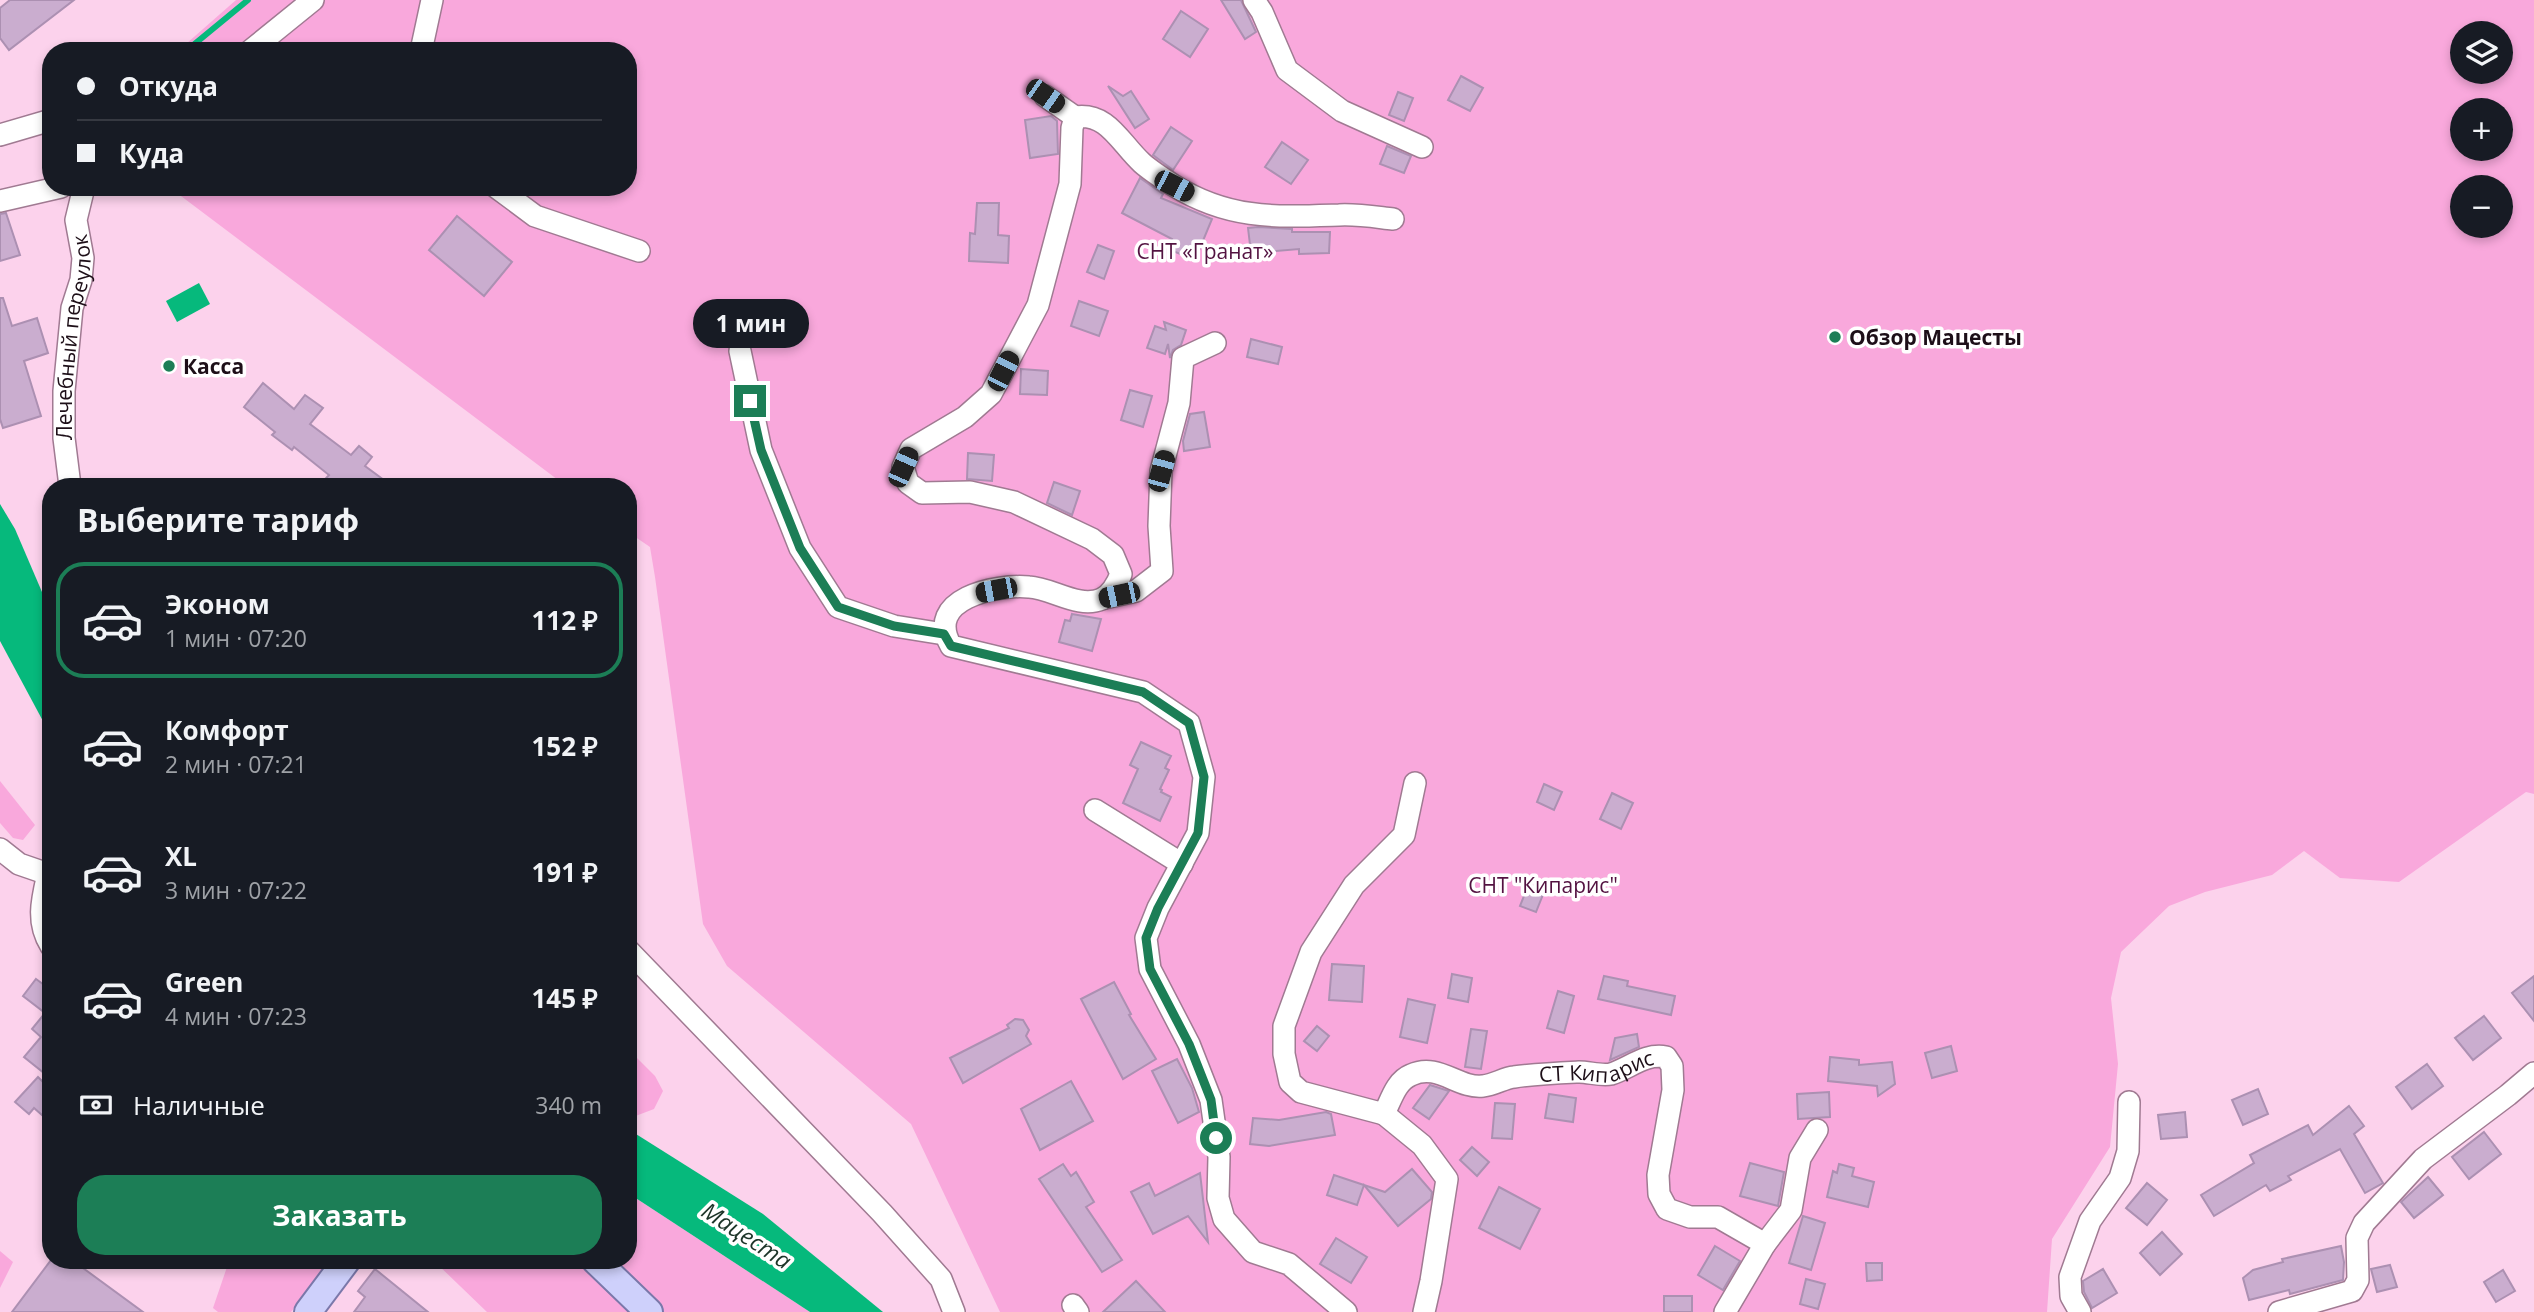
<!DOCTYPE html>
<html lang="ru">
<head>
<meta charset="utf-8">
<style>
	:root { --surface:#171b24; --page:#242831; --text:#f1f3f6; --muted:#9ea1a6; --line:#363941; --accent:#1c7e56 }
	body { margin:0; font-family:"Open Sans",sans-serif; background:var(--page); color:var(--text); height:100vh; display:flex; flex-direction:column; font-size:26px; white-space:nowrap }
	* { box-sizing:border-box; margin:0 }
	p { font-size:23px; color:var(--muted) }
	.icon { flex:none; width:38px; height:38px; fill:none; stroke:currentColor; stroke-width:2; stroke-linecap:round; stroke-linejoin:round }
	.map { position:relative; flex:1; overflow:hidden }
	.side { position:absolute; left:42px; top:478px; width:595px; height:791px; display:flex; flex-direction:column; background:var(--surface); border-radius:28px; box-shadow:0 4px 10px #0003 }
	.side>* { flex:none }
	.hud { position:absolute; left:42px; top:42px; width:595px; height:154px; border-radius:28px; box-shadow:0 4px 10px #0003; display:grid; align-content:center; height:154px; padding:0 35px; background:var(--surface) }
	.controls { position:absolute; left:2450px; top:21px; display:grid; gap:14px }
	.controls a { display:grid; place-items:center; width:63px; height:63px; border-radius:50%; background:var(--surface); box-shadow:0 4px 10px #0003; font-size:35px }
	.end { position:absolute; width:32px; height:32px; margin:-16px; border:9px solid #1c7e56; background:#fff; box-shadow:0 0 0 4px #fff }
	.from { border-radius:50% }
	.bubble { position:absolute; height:49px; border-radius:24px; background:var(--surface); box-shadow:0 4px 10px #0003; font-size:23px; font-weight:700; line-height:49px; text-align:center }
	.car { position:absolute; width:21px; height:42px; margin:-21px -10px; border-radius:9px; box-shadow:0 0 5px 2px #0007; background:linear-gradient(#222 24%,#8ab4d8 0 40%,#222 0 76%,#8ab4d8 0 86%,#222 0) }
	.hud b { display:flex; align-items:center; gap:24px; height:66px; font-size:26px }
	.hud b+b { border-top:2px solid var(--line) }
	.hud i { width:18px; height:18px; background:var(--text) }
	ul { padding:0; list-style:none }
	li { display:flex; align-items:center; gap:21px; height:116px; margin:0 14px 10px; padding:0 21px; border:4px solid transparent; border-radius:28px }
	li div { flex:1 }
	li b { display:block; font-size:26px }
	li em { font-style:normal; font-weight:700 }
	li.current { border-color:var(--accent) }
	li>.icon { width:63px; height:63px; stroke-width:1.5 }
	h2 { padding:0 35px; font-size:32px; line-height:84px }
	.pay { display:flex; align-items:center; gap:18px; height:77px; padding:0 35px; font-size:26px }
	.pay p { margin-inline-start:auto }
	.button { display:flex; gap:14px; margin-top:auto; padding:14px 35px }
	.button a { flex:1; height:80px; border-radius:28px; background:var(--accent); color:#fff; font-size:28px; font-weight:700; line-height:80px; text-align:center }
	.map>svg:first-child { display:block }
	.green { fill:#f9a8dc; fill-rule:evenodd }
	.water { fill:#06b97c }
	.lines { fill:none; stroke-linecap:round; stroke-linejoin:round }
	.stream { stroke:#06b97c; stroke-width:6 }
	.building { fill:#caadcf; stroke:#ac90b2; stroke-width:2 }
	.minor-casing { stroke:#a07a92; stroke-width:24 }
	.major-casing { stroke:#7b78aa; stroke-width:30 }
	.minor { stroke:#fff; stroke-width:21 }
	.major { stroke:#ced0fb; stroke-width:26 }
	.route { stroke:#1c7e56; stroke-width:9 }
	.poi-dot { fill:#1c7e56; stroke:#fff; stroke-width:2.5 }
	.labels { text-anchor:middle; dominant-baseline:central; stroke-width:7; stroke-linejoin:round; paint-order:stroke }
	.park-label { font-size:21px; fill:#531241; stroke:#fff }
	.street-label { font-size:21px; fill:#1d0f18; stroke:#fff }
	.poi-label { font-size:21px; font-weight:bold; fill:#1d0f18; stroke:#fff; text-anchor:start }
	.water-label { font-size:23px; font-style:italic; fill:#1c3428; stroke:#fff }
</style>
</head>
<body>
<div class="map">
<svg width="2534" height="1312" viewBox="0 0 2534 1312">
	<rect width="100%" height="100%" fill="#fcd2ec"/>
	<g class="green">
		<path d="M236 0H2534V794L2526 792 2399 882 2340 878 2304 851 2272 875 2205 892 2169 906 2121 952 2111 998 2118 1064 2110 1147 2052 1239 2047 1312H1000L911 1124 727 966 703 924 655 577 650 547 628 532V486H566L169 187H628V51H178ZM2462 33H2501V72H2462ZM2462 110H2501V149H2462ZM2462 187H2501V226H2462Z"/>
		<path d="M0 781 35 825 23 840 13 838 0 823Z"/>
		<path d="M628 1049 655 1076 663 1091 654 1109 633 1117 628 1115Z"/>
		<path d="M628 1193 810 1312H487L433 1260H628Z"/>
		<path d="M0 1251 13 1262 0 1288Z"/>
		<path d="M222 1260H333L291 1312H218L213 1308 227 1267Z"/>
	</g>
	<g class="water">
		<path d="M199 283 210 304 177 322 166 301Z"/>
		<path d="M0 504 15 529 51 613V736L0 641Z"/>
		<path d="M628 1129 763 1214 883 1312H810L628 1193Z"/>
	</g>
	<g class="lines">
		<path class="stream" d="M186 51 248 0"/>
	</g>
	<g class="building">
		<path d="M10 0H74L9 50 0 38V8Z"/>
		<path d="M1221 0H1241L1256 32 1245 39Z"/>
		<path d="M1181 11 1208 29 1190 57 1163 39Z"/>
		<path d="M1461 76 1483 88 1470 111 1448 100Z"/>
		<path d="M1108 86 1123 96 1131 91 1149 119 1135 128Z"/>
		<path d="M1398 92 1413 98 1404 121 1389 115Z"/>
		<path d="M1051 116 1057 121 1058 154 1030 158 1025 120Z"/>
		<path d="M1171 127 1192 141 1173 170 1153 155Z"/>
		<path d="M1282 142 1308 160 1291 184 1265 167Z"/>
		<path d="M1387 146 1411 156 1404 173 1380 164Z"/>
		<path d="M1140 178 1163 194 1161 198 1212 219 1195 260 1168 249 1172 239 1122 213Z"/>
		<path d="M977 203H999L998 235 1009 236 1008 263 969 261 970 233 975 234Z"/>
		<path d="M6 213 20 255 0 261V214Z"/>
		<path d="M457 216 512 262 484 296 429 250Z"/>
		<path d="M1258 227 1292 229V232H1330L1329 253 1299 254V249L1251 253 1248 228Z"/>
		<path d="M1098 245 1114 251 1104 279 1087 272Z"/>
		<path d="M0 298H3L12 326 37 318 48 353 24 361 41 416 3 428 0 419Z"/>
		<path d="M1079 301 1108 311 1099 336 1071 326Z"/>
		<path d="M1164 322 1186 330 1181 345 1173 350 1170 358 1168 344 1165 354 1147 348 1155 326 1166 330Z"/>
		<path d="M1251 339 1282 347 1278 364 1247 357Z"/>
		<path d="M1021 369 1048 371 1047 395 1020 394Z"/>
		<path d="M263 383 294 409 305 395 323 408 310 424 351 455 359 446 372 457 365 466 392 486H319L329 475 294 447 292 450 272 435 275 432 244 407Z"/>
		<path d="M1130 390 1152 396 1143 427 1121 420Z"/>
		<path d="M1204 412 1210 447 1184 451 1183 441 1190 414Z"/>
		<path d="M968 453 994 455 992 481 967 479Z"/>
		<path d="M1054 482 1080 491 1072 515 1047 503Z"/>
		<path d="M1072 614 1101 619 1092 651 1059 642 1065 620 1070 621Z"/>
		<path d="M1141 742 1171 756 1165 768 1169 770 1160 789 1162 790 1161 792 1171 797 1160 821 1123 803 1138 769 1130 765Z"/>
		<path d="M1544 784 1562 792 1554 810 1537 802Z"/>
		<path d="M1612 793 1633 803 1621 829 1600 819Z"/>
		<path d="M1528 886 1544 892 1536 912 1520 906Z"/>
		<path d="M1332 964 1364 966 1362 1002 1329 1000Z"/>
		<path d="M1452 974 1472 978 1468 1002 1448 998Z"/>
		<path d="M1604 976 1628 981 1627 986 1675 996 1671 1015 1598 999Z"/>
		<path d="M2534 976V1021L2512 993Z"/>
		<path d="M36 979 51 990V1064L44 1073 24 1057 41 1037 32 1029 45 1013 23 996Z"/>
		<path d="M1114 982 1131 1014 1129 1015 1156 1059 1123 1079 1081 999Z"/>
		<path d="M1558 991 1574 996 1564 1033 1547 1028Z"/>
		<path d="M1408 999 1435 1005 1427 1043 1400 1037Z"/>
		<path d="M2484 1016 2501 1038 2473 1060 2455 1038Z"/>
		<path d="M1015 1019 1023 1020 1029 1030 1026 1036 1031 1044 963 1083 950 1058 1009 1028 1007 1025Z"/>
		<path d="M1317 1026 1329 1036 1317 1051 1304 1041Z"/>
		<path d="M1471 1029 1487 1031 1481 1069 1465 1067Z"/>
		<path d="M1637 1034 1639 1047 1610 1060 1615 1038Z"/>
		<path d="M1951 1046 1957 1071 1932 1078 1925 1053Z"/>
		<path d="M1830 1057 1859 1060V1065L1892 1062 1895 1084 1878 1096 1877 1086 1828 1081Z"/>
		<path d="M1177 1059 1192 1088 1199 1112 1178 1123 1152 1071Z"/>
		<path d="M2427 1064 2443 1086 2412 1109 2396 1087Z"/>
		<path d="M38 1077 51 1090V1123L34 1108 29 1114 15 1102Z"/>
		<path d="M1071 1081 1093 1121 1040 1150 1021 1109Z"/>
		<path d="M1430 1085 1449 1091 1429 1119 1413 1108Z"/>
		<path d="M2258 1089 2268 1114 2243 1125 2232 1100Z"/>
		<path d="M1829 1092 1830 1117 1798 1119 1797 1094Z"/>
		<path d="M1549 1094 1576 1098 1573 1122 1545 1118Z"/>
		<path d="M1495 1103 1515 1104 1512 1139 1492 1138Z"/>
		<path d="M2349 1106 2364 1126 2354 1134 2383 1183 2365 1193 2340 1149 2288 1176 2291 1180 2270 1191 2266 1185 2214 1216 2201 1195 2254 1163 2250 1155 2308 1125 2313 1135Z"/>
		<path d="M1326 1112 1331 1114 1335 1135 1269 1146 1250 1144 1253 1118 1279 1120Z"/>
		<path d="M2185 1112 2187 1137 2161 1139 2158 1115Z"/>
		<path d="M2484 1132 2501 1154 2469 1179 2452 1157Z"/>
		<path d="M1472 1147 1489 1162 1477 1176 1460 1160Z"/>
		<path d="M1750 1163 1784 1172 1778 1206 1740 1196Z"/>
		<path d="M1063 1164 1071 1176 1076 1172 1094 1202 1086 1207 1122 1260 1102 1272 1039 1179Z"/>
		<path d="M1839 1164 1854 1168 1852 1176 1874 1182 1868 1207 1827 1197 1833 1171 1837 1173Z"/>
		<path d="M1412 1169 1432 1192 1431 1199 1398 1226 1364 1185 1357 1205 1327 1195 1334 1175 1385 1192Z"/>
		<path d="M1200 1173 1208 1242 1188 1216 1153 1234 1131 1192 1149 1183 1155 1196Z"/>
		<path d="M2428 1177 2443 1195 2414 1218 2401 1202Z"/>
		<path d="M2147 1183 2167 1200 2147 1225 2126 1208Z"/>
		<path d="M1499 1187 1540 1209 1520 1249 1479 1228Z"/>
		<path d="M1803 1216 1825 1223 1811 1270 1789 1263Z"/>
		<path d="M2162 1232 2182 1254 2160 1275 2140 1253Z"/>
		<path d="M1336 1238 1367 1257 1351 1283 1320 1264Z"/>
		<path d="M1715 1246 1740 1261 1723 1290 1698 1275Z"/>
		<path d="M2341 1246 2344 1262 2343 1280 2290 1294 2289 1290 2249 1300 2243 1278 2253 1270 2283 1262 2282 1259Z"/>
		<path d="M51 1260H72L143 1312H12Z"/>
		<path d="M1866 1263H1882V1280L1867 1281Z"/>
		<path d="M2390 1265 2397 1287 2377 1292 2371 1269Z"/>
		<path d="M375 1269 428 1312H354L365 1297 358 1291Z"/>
		<path d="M2103 1269 2117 1293 2092 1308 2084 1292 2083 1281Z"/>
		<path d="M2503 1270 2515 1291 2496 1302 2484 1282Z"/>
		<path d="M1806 1279 1825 1284 1818 1309 1800 1304Z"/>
		<path d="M1136 1281 1165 1312H1103Z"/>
		<rect x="1664" y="1296" width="28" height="16"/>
	</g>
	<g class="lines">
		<defs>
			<g id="minor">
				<path d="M1254 0 1262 12 1287 70 1342 111 1422 147"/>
				<path d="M250 51 313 0"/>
				<path d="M421 51 432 0"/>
				<path d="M1045 96 1075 117"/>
				<path d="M0 135 51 120"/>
				<path d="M496 187 535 216 639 251"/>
				<path d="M0 201 61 187"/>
				<path d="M740 351 761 450 800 548 838 607 894 626 944 634"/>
				<path id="s1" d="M70 486 64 438V391L72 308 81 280 83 258 76 220 84 187"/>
				<path d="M1104 598 1136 591 1162 571 1159 526 1161 471 1179 403 1183 358 1215 343"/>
				<path d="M1095 810 1182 864"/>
				<path d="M0 849 19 864 51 875"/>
				<path d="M48 874C42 900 36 922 51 946"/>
				<path d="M628 950 882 1213 941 1279 954 1312"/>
				<path d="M1384 1114 1301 1092 1290 1082 1284 1054V1026L1311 952 1354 885 1404 835 1415 783"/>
				<path d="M1073 1305 1078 1312"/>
				<path d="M1346 1312 1289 1264 1253 1252 1224 1219 1218 1198 1219 1157 1211 1100 1189 1044 1150 969 1146 938 1158 908 1198 833 1204 777 1189 723 1143 692 951 646C924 599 995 584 1029 587 1052 588 1078 609 1102 599 1112 594 1117 584 1121 574L1113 555 1092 539 1014 502 970 492 922 493 908 483 903 467 911 449 965 417 991 394 1038 305 1070 184 1072 128 1075 117C1108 112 1120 143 1142 163 1151 171 1162 178 1173 185 1229 220 1276 217 1339 215 1357 214 1375 217 1393 219"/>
				<path id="s2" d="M1424 1312 1431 1281 1447 1179 1422 1145 1384 1114C1391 1100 1396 1081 1411 1075 1438 1062 1458 1089 1483 1086 1494 1085 1504 1078 1514 1077 1535 1074 1558 1073 1579 1072 1589 1072 1601 1076 1611 1074 1630 1068 1645 1053 1666 1057L1672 1066 1673 1090 1658 1175 1659 1194 1667 1209 1690 1217H1718L1765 1244 1791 1210 1800 1158 1817 1130"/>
				<path d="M1725 1312 1765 1244"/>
				<path d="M2080 1312 2071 1296 2070 1277 2090 1221 2120 1178 2128 1151 2129 1102"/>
				<path d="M2279 1312 2352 1291 2358 1280 2357 1238 2364 1223 2423 1159 2508 1095 2534 1073"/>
			</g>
			<g id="major">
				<path d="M595 1260 649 1312"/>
				<path d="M308 1312 347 1260"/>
			</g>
		</defs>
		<use href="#minor" class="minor-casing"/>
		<use href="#major" class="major-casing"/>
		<use href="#minor" class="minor"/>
		<use href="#major" class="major"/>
	</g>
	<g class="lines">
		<path class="route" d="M750 401 761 450 800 548 838 607 894 626 944 634 951 646 1143 692 1189 723 1204 777 1198 833 1158 908 1146 938 1150 969 1189 1044 1211 1100 1216 1138"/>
	</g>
	<g class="poi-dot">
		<circle cx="1835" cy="337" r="7"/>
		<circle cx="169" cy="366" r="7"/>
	</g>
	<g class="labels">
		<g class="park-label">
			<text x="1205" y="251">СНТ «Гранат»</text>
			<text x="1543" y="885">СНТ "Кипарис"</text>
		</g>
		<g class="street-label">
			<text stroke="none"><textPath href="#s1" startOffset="150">Лечебный переулок</textPath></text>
			<text stroke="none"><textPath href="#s2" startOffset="466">СТ Кипарис</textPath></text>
		</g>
		<g class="poi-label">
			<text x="1849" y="337">Обзор Мацесты</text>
			<text x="183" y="366">Касса</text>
		</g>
		<g class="water-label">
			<text transform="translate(747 1235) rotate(33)">Мацеста</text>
		</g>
	</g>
</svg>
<div class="controls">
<a><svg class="icon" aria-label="layers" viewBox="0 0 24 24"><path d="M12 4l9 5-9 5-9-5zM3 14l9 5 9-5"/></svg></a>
<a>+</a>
<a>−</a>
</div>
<i class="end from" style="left:1216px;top:1138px"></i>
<i class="end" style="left:750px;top:401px"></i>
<div class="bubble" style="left:693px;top:299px;width:116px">1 мин</div>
<i class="car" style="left:1045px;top:96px;rotate:125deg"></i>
<i class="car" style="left:1174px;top:186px;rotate:117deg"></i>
<i class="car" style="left:1003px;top:371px;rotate:27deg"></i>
<i class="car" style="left:903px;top:467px;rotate:24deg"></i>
<i class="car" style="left:1161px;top:471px;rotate:15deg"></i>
<i class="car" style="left:996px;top:590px;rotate:259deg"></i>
<i class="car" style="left:1119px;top:595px;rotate:258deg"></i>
<div class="hud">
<b><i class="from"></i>Откуда</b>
<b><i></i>Куда</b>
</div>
<section class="side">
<h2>Выберите тариф</h2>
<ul>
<li class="current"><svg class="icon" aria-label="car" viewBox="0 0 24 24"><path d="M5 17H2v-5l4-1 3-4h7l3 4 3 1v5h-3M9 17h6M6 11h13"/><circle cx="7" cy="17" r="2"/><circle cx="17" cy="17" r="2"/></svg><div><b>Эконом</b><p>1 мин · 07:20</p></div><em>112 ₽</em></li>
<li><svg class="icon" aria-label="car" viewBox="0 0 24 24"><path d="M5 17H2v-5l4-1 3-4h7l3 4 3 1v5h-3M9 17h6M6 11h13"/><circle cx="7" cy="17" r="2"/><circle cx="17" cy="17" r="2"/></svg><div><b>Комфорт</b><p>2 мин · 07:21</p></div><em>152 ₽</em></li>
<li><svg class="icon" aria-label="car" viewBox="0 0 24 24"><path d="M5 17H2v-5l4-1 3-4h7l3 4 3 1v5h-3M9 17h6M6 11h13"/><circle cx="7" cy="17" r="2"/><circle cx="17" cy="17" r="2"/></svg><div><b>XL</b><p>3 мин · 07:22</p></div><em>191 ₽</em></li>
<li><svg class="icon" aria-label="car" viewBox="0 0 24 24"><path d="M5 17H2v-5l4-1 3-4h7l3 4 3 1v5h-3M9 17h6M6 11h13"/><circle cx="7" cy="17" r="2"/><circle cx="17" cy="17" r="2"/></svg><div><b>Green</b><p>4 мин · 07:23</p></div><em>145 ₽</em></li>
</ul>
<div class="pay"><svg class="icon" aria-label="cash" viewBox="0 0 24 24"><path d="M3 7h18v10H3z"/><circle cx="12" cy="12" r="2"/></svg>Наличные<p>340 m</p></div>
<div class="button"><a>Заказать</a></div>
</section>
</div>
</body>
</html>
